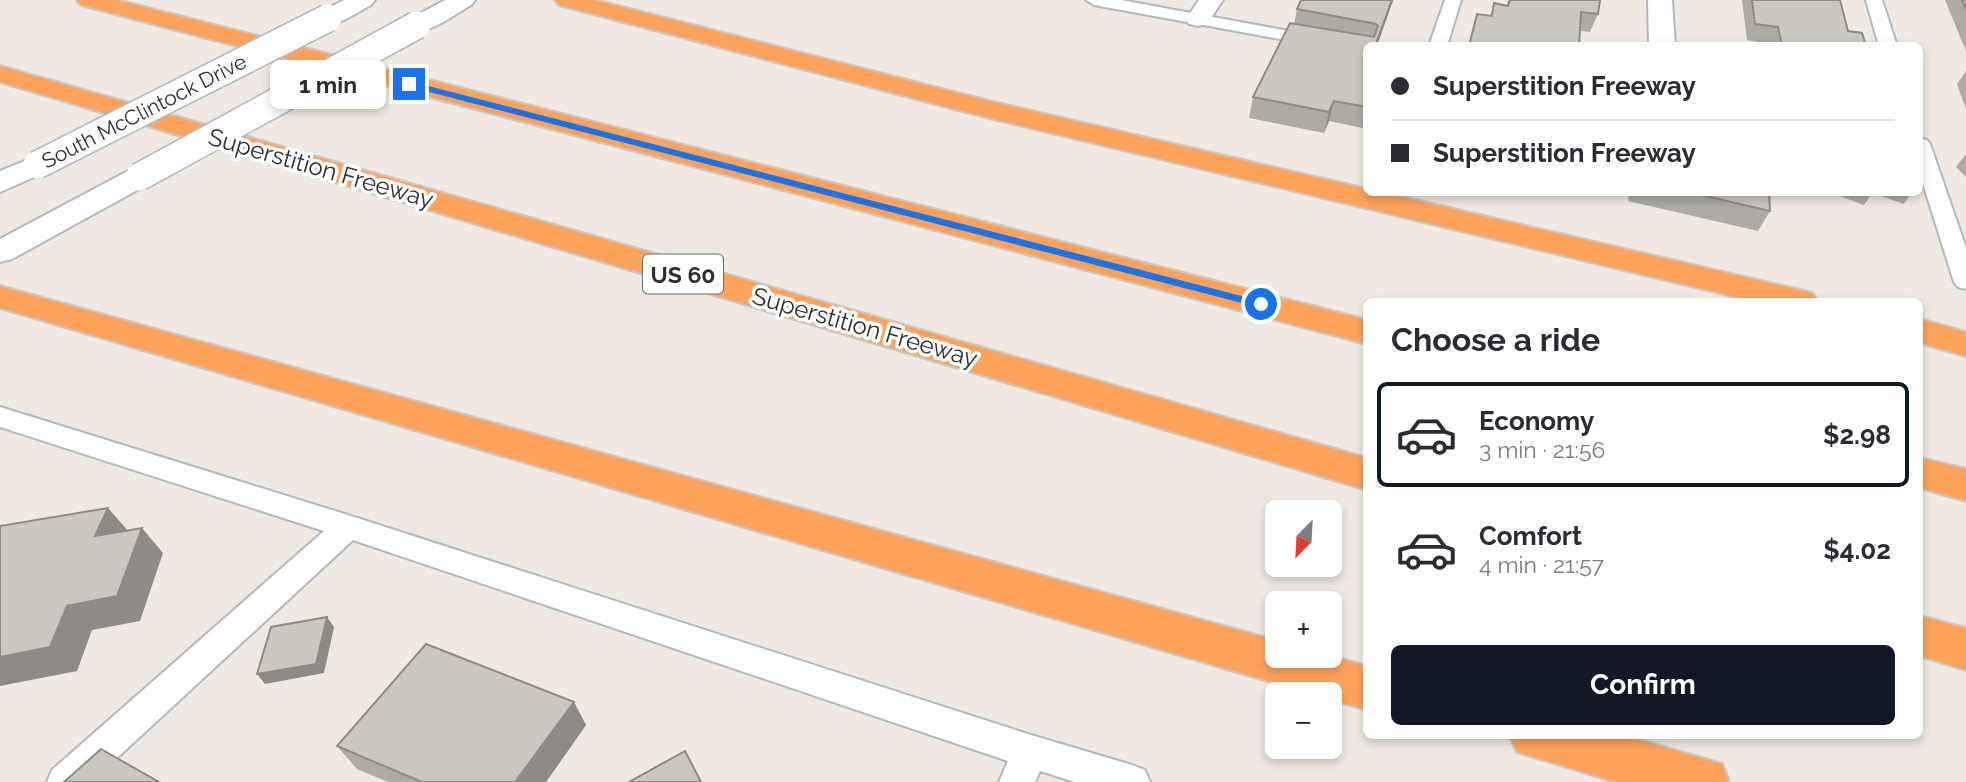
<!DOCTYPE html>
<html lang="en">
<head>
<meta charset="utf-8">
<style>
	:root { --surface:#fff; --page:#f7f7f7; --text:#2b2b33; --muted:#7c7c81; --line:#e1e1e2; --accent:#111827 }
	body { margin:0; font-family:Raleway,sans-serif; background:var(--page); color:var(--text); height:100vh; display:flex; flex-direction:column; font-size:26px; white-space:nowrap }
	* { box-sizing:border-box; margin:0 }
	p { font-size:23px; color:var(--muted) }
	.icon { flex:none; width:38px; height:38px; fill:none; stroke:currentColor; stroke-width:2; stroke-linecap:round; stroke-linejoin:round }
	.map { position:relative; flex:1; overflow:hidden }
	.panel { position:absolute; left:1363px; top:298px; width:560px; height:441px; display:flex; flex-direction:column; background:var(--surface); border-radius:10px; box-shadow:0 4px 10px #0003 }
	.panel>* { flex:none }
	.hud { position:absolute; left:1363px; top:42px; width:560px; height:154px; border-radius:10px; box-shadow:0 4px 10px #0003; display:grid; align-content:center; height:154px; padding:0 28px; background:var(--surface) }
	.needle { width:46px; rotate:204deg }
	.tools { position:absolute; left:1265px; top:500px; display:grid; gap:14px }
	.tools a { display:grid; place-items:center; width:77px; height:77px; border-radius:10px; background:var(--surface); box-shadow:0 4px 10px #0003; font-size:35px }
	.end { position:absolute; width:32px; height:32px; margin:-16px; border:9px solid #1a73e8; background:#fff; box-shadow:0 0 0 4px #fff }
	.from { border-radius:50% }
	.bubble { position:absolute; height:49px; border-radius:10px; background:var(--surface); box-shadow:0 4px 10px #0003; font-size:23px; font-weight:700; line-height:49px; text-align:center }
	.hud b { display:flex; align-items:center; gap:24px; height:66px; font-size:26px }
	.hud b+b { border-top:2px solid var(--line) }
	.hud i { width:18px; height:18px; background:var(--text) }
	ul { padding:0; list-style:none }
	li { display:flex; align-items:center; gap:21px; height:105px; margin:0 14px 10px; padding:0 14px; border:4px solid transparent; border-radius:10px }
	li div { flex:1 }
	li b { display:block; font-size:26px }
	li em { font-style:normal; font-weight:700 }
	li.on { border-color:var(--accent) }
	li>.icon { width:63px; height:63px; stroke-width:1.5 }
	h2 { padding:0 28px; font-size:32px; line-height:84px }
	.cta { display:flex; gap:14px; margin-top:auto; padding:14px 28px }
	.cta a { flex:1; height:80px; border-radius:10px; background:var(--accent); color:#fff; font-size:28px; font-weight:700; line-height:80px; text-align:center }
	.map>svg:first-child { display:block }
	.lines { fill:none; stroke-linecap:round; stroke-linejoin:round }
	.service-casing { stroke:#b4b7c1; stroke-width:4 }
	.minor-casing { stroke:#b4b7c1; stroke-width:4 }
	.secondary-casing { stroke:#b4b7c1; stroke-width:4 }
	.motorway-casing { stroke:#c9c9c9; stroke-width:4 }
	.service { fill:#fff; fill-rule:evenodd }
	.minor { fill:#fff; fill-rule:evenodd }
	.secondary { fill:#fff; fill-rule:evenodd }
	.motorway { fill:#ffa35c; fill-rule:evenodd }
	.secondary-bridge-casing { stroke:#b4b7c1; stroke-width:30; stroke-linecap:butt }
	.secondary-bridge { stroke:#fff; stroke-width:27 }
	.wall { fill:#afaba4 }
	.shaded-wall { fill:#8e8b86 }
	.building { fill:#cbc7bf; stroke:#8e8b86; stroke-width:2 }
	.route { fill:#1a73e8 }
	.labels { text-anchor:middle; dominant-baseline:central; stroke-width:7; stroke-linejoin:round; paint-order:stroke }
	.far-street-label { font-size:21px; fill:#2e2e2e; stroke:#fff }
	.shield { fill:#fff; stroke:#6d6d6d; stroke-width:2 }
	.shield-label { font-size:23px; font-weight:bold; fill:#2e2e2e }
	.street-label { font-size:24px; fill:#2e2e2e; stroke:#fff }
</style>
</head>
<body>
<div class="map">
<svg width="1966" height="782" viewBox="0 0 1966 782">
	<rect width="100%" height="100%" fill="#efe9e1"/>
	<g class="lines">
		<defs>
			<g id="service">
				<path d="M1086 0H1121L1370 46H1367V55L1094 5Z"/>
				<path d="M1445 0H1461L1447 46H1429Z"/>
				<path d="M1866 0H1882L1897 46H1879Z"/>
				<path d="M1920 138 1927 140 1930 144 1966 248V289L1958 287 1954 282 1920 174Z"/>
				<path d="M0 407 348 515 1031 735 1132 765 1145 770 1150 782H1075L1040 771 1035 782H999L1008 761 353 540 91 782H47L52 770 324 531 0 427Z"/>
			</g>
			<g id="minor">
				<path d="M1199 0H1223L1207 24 1198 26 1189 24 1186 19Z"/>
				<path d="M1648 0H1672L1675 46H1649Z"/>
			</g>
			<g id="secondary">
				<path d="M344 0H375L371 5C355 13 338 28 319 23L316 18 319 13Z"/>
				<path d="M445 0H475L471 5C453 15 429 36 408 30L405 25 408 20Z"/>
				<path d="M37 156 48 159 52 165 48 171 0 192V171Z"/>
				<path d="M139 168 150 171 154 177 150 183 12 259 0 262V239L128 171Z"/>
			</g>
			<g id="motorway">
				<path d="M77 0H117L1367 320V344L81 5Z"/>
				<path d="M555 0H595L993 102 1367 189V192H1381L1800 290 1812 293 1818 301H1753L989 118 559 5Z"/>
				<path d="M0 66 1367 458V490L0 82Z"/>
				<path d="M0 286 1278 641V656H1330L1367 666V710L1330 699V695H1315L0 308Z"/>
				<path d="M1920 319 1966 332V356L1920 343Z"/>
				<path d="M1920 458 1966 469V501L1920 488Z"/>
				<path d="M1920 616 1966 628V670L1920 656Z"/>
				<path d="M1509 735H1623L1722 764 1729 782H1616L1517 752Z"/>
			</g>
		</defs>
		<use href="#service" class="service-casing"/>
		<use href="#minor" class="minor-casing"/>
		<use href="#secondary" class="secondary-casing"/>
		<use href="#motorway" class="motorway-casing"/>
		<use href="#service" class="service"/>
		<use href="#minor" class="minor"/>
		<use href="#secondary" class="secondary"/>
		<use href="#motorway" class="motorway"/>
		<defs>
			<g id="secondary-bridge">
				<path d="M37 165 328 18"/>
				<path d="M139 177 417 25"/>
			</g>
		</defs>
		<use href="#secondary-bridge" class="secondary-bridge-casing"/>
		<use href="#secondary-bridge" class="secondary-bridge"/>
	</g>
	<g class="wall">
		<path d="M1301 0H1393L1377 46H1367V129L1329 121 1324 133 1249 118 1253 97 1294 24 1297 9Z"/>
		<path d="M1508 0H1600L1598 14 1590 32 1580 31 1579 46H1468L1477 14 1490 16 1494 3 1507 5Z"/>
		<path d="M1742 0H1840L1848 31 1866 46H1769V44L1747 40Z"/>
		<path d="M1945 0H1966V51Z"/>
		<path d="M1966 71V109L1957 84Z"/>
		<path d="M1966 154V177L1956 167Z"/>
		<path d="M1629 192H1769L1770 211 1758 231 1628 201Z"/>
		<path d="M1829 192H1912L1904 204 1872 193 1864 205Z"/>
		<path d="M586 725 546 782H388L357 769 337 746Z"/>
	</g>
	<g class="shaded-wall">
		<path d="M1392 0H1393L1377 46H1375Z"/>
		<path d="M1334 101 1329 121 1324 133 1329 112Z"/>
		<path d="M108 508 130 533 95 536Z"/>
		<path d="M142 528 163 553 140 621 92 630 77 671 0 686V657L67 606Z"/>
		<path d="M327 617 334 627 324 673 265 684 257 674Z"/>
		<path d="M574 702 586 725 546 782H515Z"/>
	</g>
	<g class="building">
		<path d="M1301 0H1392L1375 46H1367V107L1334 101 1329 112 1253 97 1290 23 1374 37 1378 26 1376 24 1297 9Z"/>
		<path d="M1510 0H1600L1598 14 1581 12 1579 46H1469L1477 14 1492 16 1494 3 1508 6Z"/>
		<path d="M1752 0H1840L1848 31 1862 33 1866 46H1782L1778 27 1755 24Z"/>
		<path d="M1962 0H1966V9Z"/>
		<path d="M1688 192H1769L1770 211Z"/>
		<path d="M108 508 95 536 142 528 117 596 67 606 50 647 0 657V526Z"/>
		<path d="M327 617 316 664 257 674 271 627Z"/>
		<path d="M426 644 574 702 515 782H422L337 746Z"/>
		<path d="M101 749 159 782H64Z"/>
		<path d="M685 751 701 782H629Z"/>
	</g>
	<path class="route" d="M409 81 1261 301 1266 304 1261 308 406 86Z"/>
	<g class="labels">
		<g class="far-street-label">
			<text transform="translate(144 111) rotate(-27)">South McClintock Drive</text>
		</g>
		<rect class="shield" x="643" y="254.5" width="80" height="39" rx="5"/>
		<g class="shield-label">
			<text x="683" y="274">US 60</text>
		</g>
		<g class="street-label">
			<text transform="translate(321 168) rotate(16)">Superstition Freeway</text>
			<text transform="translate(865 327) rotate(16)">Superstition Freeway</text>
		</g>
	</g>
</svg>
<div class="tools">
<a><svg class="needle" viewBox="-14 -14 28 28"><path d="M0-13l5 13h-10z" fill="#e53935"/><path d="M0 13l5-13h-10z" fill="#7c7c81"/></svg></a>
<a>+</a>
<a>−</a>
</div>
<i class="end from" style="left:1261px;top:304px"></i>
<i class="end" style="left:409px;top:84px"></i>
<div class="bubble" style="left:270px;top:60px;width:116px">1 min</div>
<div class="hud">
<b><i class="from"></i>Superstition Freeway</b>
<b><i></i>Superstition Freeway</b>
</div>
<section class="panel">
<h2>Choose a ride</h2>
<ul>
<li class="on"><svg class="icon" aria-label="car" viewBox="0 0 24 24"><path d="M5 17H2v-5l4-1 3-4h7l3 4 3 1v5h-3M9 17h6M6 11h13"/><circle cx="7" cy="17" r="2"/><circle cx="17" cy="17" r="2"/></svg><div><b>Economy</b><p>3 min · 21:56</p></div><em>$2.98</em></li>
<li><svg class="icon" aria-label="car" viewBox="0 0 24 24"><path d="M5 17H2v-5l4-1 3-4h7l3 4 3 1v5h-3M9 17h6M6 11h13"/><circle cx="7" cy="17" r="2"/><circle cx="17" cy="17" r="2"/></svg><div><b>Comfort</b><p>4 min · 21:57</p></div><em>$4.02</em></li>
</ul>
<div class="cta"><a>Confirm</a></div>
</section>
</div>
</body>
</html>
